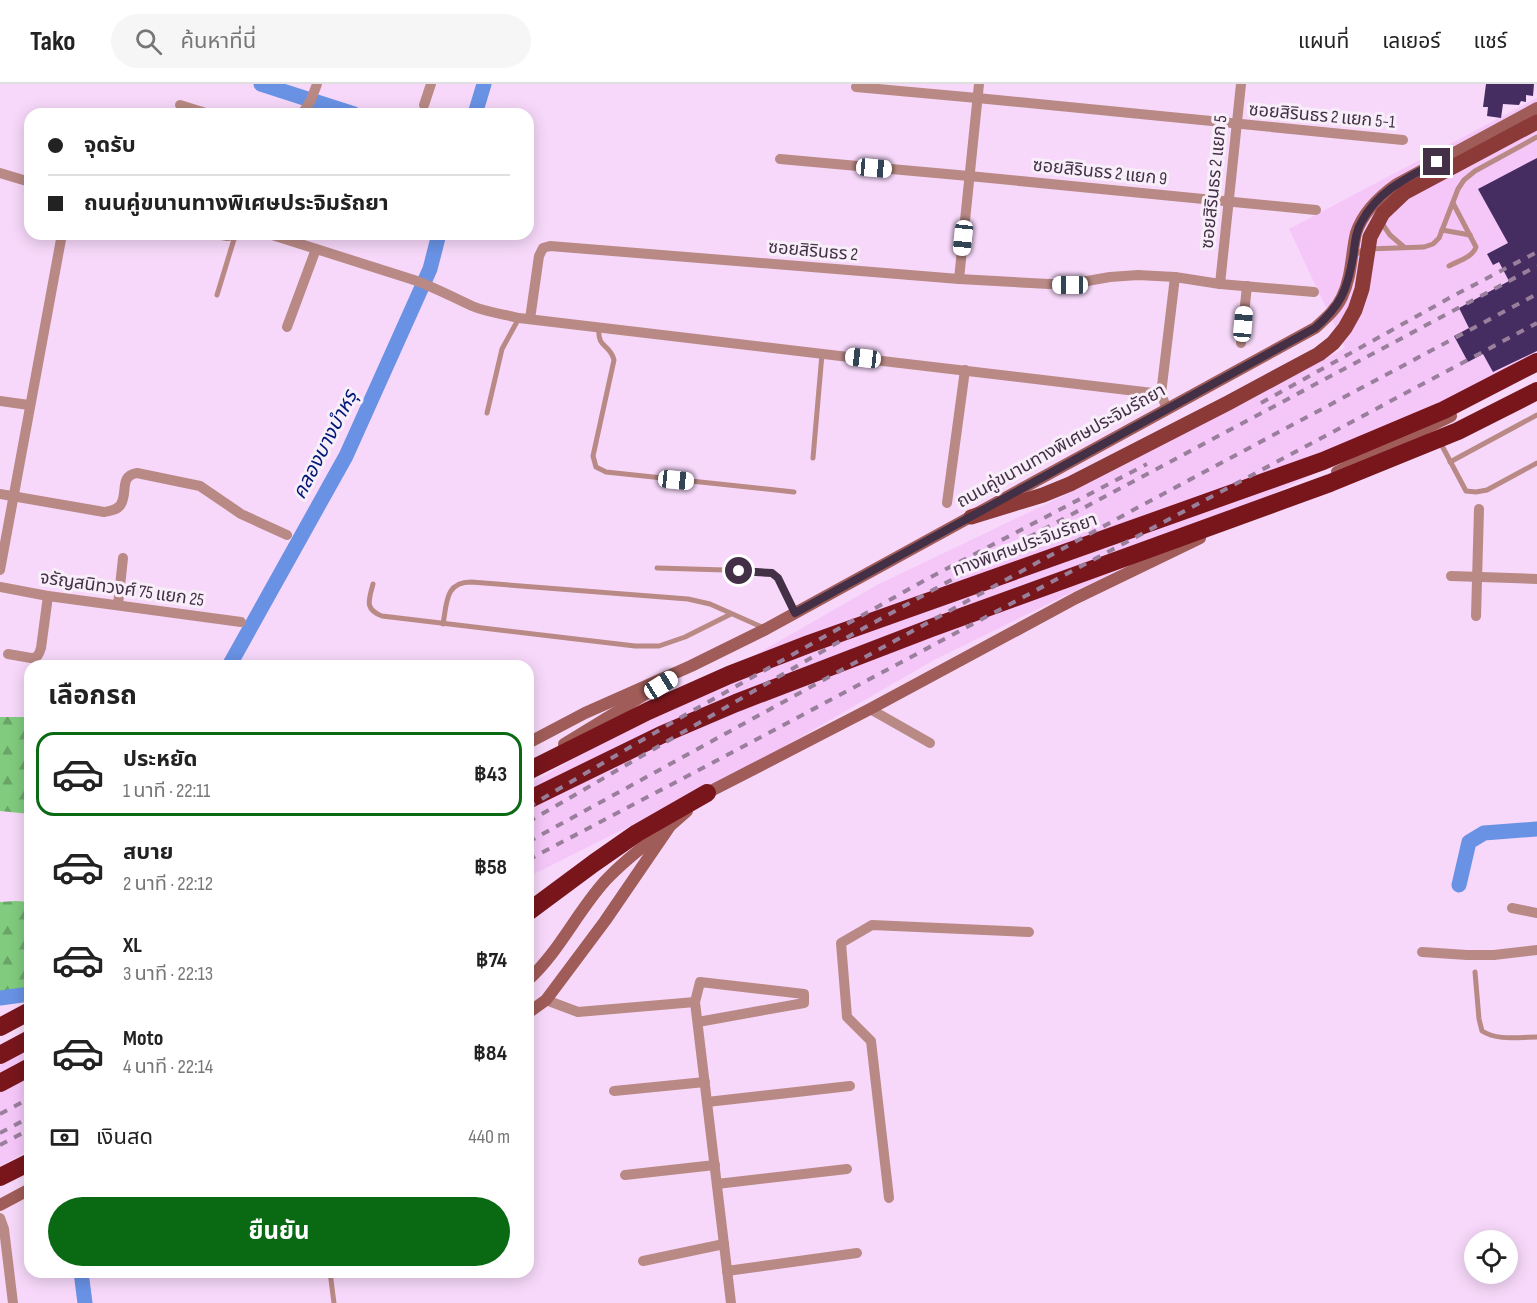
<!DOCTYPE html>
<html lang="th">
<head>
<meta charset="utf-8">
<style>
	:root { --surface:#fff; --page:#f6f6f6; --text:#222; --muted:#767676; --line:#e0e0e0; --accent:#0a6913 }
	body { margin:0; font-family:"Sofia Sans Condensed","Noto Sans Thai",sans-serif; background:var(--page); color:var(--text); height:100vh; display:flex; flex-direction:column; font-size:22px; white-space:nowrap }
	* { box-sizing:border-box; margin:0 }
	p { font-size:20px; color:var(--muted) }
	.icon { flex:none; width:33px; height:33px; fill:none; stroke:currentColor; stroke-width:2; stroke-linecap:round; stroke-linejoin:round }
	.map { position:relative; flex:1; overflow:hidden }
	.drawer { position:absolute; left:24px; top:576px; width:510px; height:618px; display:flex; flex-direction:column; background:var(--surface); border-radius:18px; box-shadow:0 3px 15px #0003 }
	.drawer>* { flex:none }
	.banner { position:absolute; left:24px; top:24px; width:510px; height:132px; border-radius:18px; box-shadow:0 3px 15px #0003; display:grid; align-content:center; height:132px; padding:0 24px; background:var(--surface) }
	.buttons { position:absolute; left:1464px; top:1146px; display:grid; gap:12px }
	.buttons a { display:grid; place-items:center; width:54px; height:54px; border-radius:50%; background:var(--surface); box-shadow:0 3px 15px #0003; font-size:30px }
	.end { position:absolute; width:27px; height:27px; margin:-14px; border:8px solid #443046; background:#fff; box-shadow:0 0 0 3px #fff }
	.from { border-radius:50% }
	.car { position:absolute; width:18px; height:36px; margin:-18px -9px; border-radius:8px; box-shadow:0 0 4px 2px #0007; background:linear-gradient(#fff 24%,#345 0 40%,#fff 0 76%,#345 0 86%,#fff 0) }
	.banner b { display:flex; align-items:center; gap:21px; height:57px; font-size:22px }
	.banner b+b { border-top:2px solid var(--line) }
	.banner i { width:15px; height:15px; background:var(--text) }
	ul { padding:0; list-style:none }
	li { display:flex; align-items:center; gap:18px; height:84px; margin:0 12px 9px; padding:0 12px; border:3px solid transparent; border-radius:18px }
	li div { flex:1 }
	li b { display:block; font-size:22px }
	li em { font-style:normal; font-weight:700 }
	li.selected { border-color:var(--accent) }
	li>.icon { width:54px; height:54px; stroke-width:1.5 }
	h2 { padding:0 24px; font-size:27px; line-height:72px }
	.pay { display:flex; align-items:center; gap:15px; height:66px; padding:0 24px; font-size:22px }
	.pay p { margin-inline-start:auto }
	.cta { display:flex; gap:12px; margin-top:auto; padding:12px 24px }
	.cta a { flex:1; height:69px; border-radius:36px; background:var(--accent); color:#fff; font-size:24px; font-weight:700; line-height:69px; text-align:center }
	header { display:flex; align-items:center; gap:36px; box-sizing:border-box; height:84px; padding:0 30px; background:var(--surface); border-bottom:2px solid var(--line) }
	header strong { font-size:28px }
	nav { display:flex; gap:33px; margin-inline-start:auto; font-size:21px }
	.search { width:420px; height:54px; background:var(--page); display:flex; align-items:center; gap:15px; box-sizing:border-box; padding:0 21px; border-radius:33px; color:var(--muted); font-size:22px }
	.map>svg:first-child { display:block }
	.built { fill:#f5c7f9 }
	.forest { fill:url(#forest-firs) }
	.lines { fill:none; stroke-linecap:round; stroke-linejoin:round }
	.canal { stroke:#6992e5; stroke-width:15 }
	.building { fill:#452c61 }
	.lane { stroke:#b98985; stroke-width:5 }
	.street { stroke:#b98985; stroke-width:10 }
	.secondary { stroke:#a05c58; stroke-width:12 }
	.primary { stroke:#8b3a38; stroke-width:15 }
	.highway { stroke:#78161c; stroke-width:18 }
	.rail { stroke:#997f9b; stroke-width:4; stroke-dasharray:8 8; stroke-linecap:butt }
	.route { stroke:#443046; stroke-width:8 }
	.labels { text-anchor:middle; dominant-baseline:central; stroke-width:6; stroke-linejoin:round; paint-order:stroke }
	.street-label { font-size:18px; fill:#443046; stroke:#f8eef9 }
	.water-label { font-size:20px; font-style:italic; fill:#001778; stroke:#f8eef9 }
</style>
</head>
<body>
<header>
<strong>Tako</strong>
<div class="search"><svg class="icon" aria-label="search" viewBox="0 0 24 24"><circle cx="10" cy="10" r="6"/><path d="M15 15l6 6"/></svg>ค้นหาที่นี่</div>
<nav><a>แผนที่</a><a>เลเยอร์</a><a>แชร์</a></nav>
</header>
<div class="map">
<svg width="1537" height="1219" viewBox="0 0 1537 1219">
	<defs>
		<pattern id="forest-firs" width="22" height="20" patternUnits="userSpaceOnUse" patternTransform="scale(1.5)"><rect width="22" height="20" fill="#80cb7d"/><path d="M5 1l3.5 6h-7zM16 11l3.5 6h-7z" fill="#6aa568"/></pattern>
	</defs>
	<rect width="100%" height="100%" fill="#f7d8fa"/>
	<g class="built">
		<path d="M1537 14V281L936 575 752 681 528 793V701L877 501 1065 411 1345 264 1289 145Z"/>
		<path d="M30 965V1066L0 1082V981Z"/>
	</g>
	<g class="forest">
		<path d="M0 633H30V730L0 727Z"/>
		<path d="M16 817 30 818V905L0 909V818Z"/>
	</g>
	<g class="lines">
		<g class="canal">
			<path d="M261 0 354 30"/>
			<path d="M475 30 484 0"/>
			<path d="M229 582 346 372 430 185 439 150"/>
			<path d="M1459 801 1469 758 1484 749 1537 745"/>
			<path d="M0 914 30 910"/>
			<path d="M81 1188 85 1219"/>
		</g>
	</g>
	<g class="building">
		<path d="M1486 0H1534L1533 12 1526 11V18L1521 17 1519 21 1503 20 1501 34 1487 32 1488 23H1483Z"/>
		<path d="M1537 74V267L1493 288 1483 270 1468 278 1454 252 1469 244 1459 224 1509 197 1499 178 1493 181 1487 170 1508 159 1478 105Z"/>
	</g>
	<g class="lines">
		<g class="lane">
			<path d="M1381 138 1390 151 1404 163"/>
			<path d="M1442 146 1470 151"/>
			<path d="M1354 172 1361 167 1368 165 1424 163 1433 160 1439 154 1458 105 1464 96 1475 87 1537 53"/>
			<path d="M1449 182C1458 177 1473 173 1476 163L1453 119"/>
			<path d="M217 211 235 152"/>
			<path d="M599 244C597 265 610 259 614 276L593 372 596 383 606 388 794 408"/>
			<path d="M487 329 502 265 519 234"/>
			<path d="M1440 358 1466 407 1476 408 1487 406 1537 379"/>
			<path d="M813 374 822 270"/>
			<path d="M1450 378 1537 331"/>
			<path d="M657 484 759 487 772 489 779 494 795 529"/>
			<path d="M373 500C369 516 364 525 382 532L635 562H659L685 553 731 530"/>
			<path d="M443 540C447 519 445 498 471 498L688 515 710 520 764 544"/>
			<path d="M1475 888 1479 935 1482 947C1498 957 1518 953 1537 953"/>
			<path d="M330 1188 334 1219"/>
		</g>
		<g class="street">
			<path d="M856 3 977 14 1403 56"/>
			<path d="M180 21 209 30"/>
			<path d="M424 21 431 0"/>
			<path d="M302 30 311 16 317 0"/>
			<path d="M780 75 969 92 1316 126"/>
			<path d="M0 89 30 98"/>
			<path d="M217 150 227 152 249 150"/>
			<path d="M269 150 414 196C434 203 452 213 472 222 486 228 503 230 519 234L1161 310"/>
			<path d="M959 195 979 0"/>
			<path d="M1220 200 1241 0"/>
			<path d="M530 235 539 172 543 164 550 162 959 195 1049 200H1070L1110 193 1138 191 1175 193 1220 200 1314 208"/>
			<path d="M287 243 316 165"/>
			<path d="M1241 259 1247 202"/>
			<path d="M0 317 29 321"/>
			<path d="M1167 325 1161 310 1175 193"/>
			<path d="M0 410 104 428C110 427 118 426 121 420 128 408 119 392 137 389L200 402 241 430 287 451"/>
			<path d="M947 419 965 286"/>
			<path d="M0 486 62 150"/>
			<path d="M1451 492 1537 495"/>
			<path d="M0 503 48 512 241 538"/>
			<path d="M118 521 123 474"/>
			<path d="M1476 532 1479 425"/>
			<path d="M8 570 31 574C38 574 39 570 41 564L48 512"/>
			<path d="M870 625 930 659"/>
			<path d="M1512 824 1537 829"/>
			<path d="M1422 868 1467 871H1494L1537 866"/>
			<path d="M546 916 578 928 695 918"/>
			<path d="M698 938 804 919V910L700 898 695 918 731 1219"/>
			<path d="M614 1007 705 998"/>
			<path d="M707 1018 850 1002"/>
			<path d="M625 1091 715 1081"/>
			<path d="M717 1100 847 1085"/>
			<path d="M889 1114 871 957 847 933 841 859 872 841 1029 848"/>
			<path d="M0 1134 4 1145 13 1219"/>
			<path d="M643 1177 724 1160"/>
			<path d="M727 1187 857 1169"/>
		</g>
		<g class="secondary">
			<path d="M1337 388 1451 332"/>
			<path d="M528 659 585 629 691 582 766 545 1315 244C1325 235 1336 226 1342 213 1352 192 1351 170 1356 149 1363 128 1380 112 1397 100L1537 24"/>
			<path d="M564 660 654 605"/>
			<path d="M702 713 707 709 870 625 1076 514 1200 454"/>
			<path d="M528 896C559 868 577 828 605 797 622 779 642 763 661 749"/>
			<path d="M528 929 546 916 605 837 670 742 687 727"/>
			<path d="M0 1121 30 1105"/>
		</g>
		<path class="primary" d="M971 433 1043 411 1070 400 1228 319 1319 270 1333 259 1345 244 1355 226 1362 205 1370 153 1383 129 1404 109 1537 38"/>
		<g class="highway">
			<path d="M528 687 648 627 729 591 809 560 1323 377 1444 326 1537 278"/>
			<path d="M528 716 661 651 736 619 931 544 1330 399 1458 347 1537 307"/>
			<path d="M528 828 594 779 637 749 707 709"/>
			<path d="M0 943 30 927"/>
			<path d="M0 971 30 955"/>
			<path d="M0 999 30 983"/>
			<path d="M0 1093 30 1078"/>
		</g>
		<g class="rail">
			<path d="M1261 319 1453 212 1537 168"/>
			<path d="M528 723 685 631 927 495 1147 380"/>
			<path d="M528 738 835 560 1031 452 1537 182"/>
			<path d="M528 758 1135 425 1537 210"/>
			<path d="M528 776 731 669 1537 239"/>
			<path d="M0 1030 30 1014"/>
			<path d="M0 1049 30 1033"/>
			<path d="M0 1061 30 1045"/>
		</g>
	</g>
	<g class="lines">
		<path class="route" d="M739 487 772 489 778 494 795 529 1315 244C1341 221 1347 207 1353 173 1355 161 1355 148 1362 137 1379 106 1407 94 1437 78"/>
	</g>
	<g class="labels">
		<g class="street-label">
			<text transform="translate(1322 32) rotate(5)">ซอยสิรินธร 2 แยก 5-1</text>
			<text transform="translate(1100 88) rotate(6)">ซอยสิรินธร 2 แยก 9</text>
			<text transform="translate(1214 98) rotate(-84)">ซอยสิรินธร 2 แยก 5</text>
			<text transform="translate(813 167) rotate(5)">ซอยสิรินธร 2</text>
			<text transform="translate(1061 362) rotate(-29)">ถนนคู่ขนานทางพิเศษประจิมรัถยา</text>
			<text transform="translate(1025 461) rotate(-20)">ทางพิเศษประจิมรัถยา</text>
			<text transform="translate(122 505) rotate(8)">จรัญสนิทวงศ์ 75 แยก 25</text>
		</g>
		<g class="water-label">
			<text transform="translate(325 361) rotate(-63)">คลองบางบำหรุ</text>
		</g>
	</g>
</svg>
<div class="buttons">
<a><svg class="icon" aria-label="locate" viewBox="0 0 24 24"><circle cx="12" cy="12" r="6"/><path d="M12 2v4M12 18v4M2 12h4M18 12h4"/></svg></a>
</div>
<i class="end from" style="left:739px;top:487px"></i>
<i class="end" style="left:1437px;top:78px"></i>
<i class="car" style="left:874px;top:84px;rotate:95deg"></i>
<i class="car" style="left:963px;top:154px;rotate:186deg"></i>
<i class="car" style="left:1070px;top:201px;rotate:270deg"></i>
<i class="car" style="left:1243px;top:240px;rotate:5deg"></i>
<i class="car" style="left:863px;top:274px;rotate:277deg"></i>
<i class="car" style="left:676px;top:396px;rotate:96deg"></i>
<i class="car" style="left:661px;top:601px;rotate:58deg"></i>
<div class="banner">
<b><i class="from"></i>จุดรับ</b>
<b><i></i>ถนนคู่ขนานทางพิเศษประจิมรัถยา</b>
</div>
<section class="drawer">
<h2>เลือกรถ</h2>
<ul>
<li class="selected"><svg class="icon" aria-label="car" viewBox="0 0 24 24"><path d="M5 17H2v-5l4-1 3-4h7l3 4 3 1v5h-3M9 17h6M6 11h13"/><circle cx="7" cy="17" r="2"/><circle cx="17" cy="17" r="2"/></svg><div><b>ประหยัด</b><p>1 นาที · 22:11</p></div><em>฿43</em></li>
<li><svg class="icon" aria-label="car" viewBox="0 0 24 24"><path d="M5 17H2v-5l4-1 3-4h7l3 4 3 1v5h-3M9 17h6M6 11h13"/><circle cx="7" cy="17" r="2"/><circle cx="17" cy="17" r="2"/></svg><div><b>สบาย</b><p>2 นาที · 22:12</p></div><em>฿58</em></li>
<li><svg class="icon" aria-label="car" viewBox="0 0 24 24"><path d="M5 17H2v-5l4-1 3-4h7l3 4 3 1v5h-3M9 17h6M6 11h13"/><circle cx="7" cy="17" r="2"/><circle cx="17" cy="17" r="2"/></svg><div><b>XL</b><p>3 นาที · 22:13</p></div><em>฿74</em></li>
<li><svg class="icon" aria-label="car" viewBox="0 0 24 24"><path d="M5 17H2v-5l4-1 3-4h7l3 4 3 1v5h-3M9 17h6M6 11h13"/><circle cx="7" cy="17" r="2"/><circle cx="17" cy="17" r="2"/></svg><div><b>Moto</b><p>4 นาที · 22:14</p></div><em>฿84</em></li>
</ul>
<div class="pay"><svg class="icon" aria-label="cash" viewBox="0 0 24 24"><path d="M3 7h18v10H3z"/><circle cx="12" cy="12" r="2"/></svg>เงินสด<p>440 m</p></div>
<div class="cta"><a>ยืนยัน</a></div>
</section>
</div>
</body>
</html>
